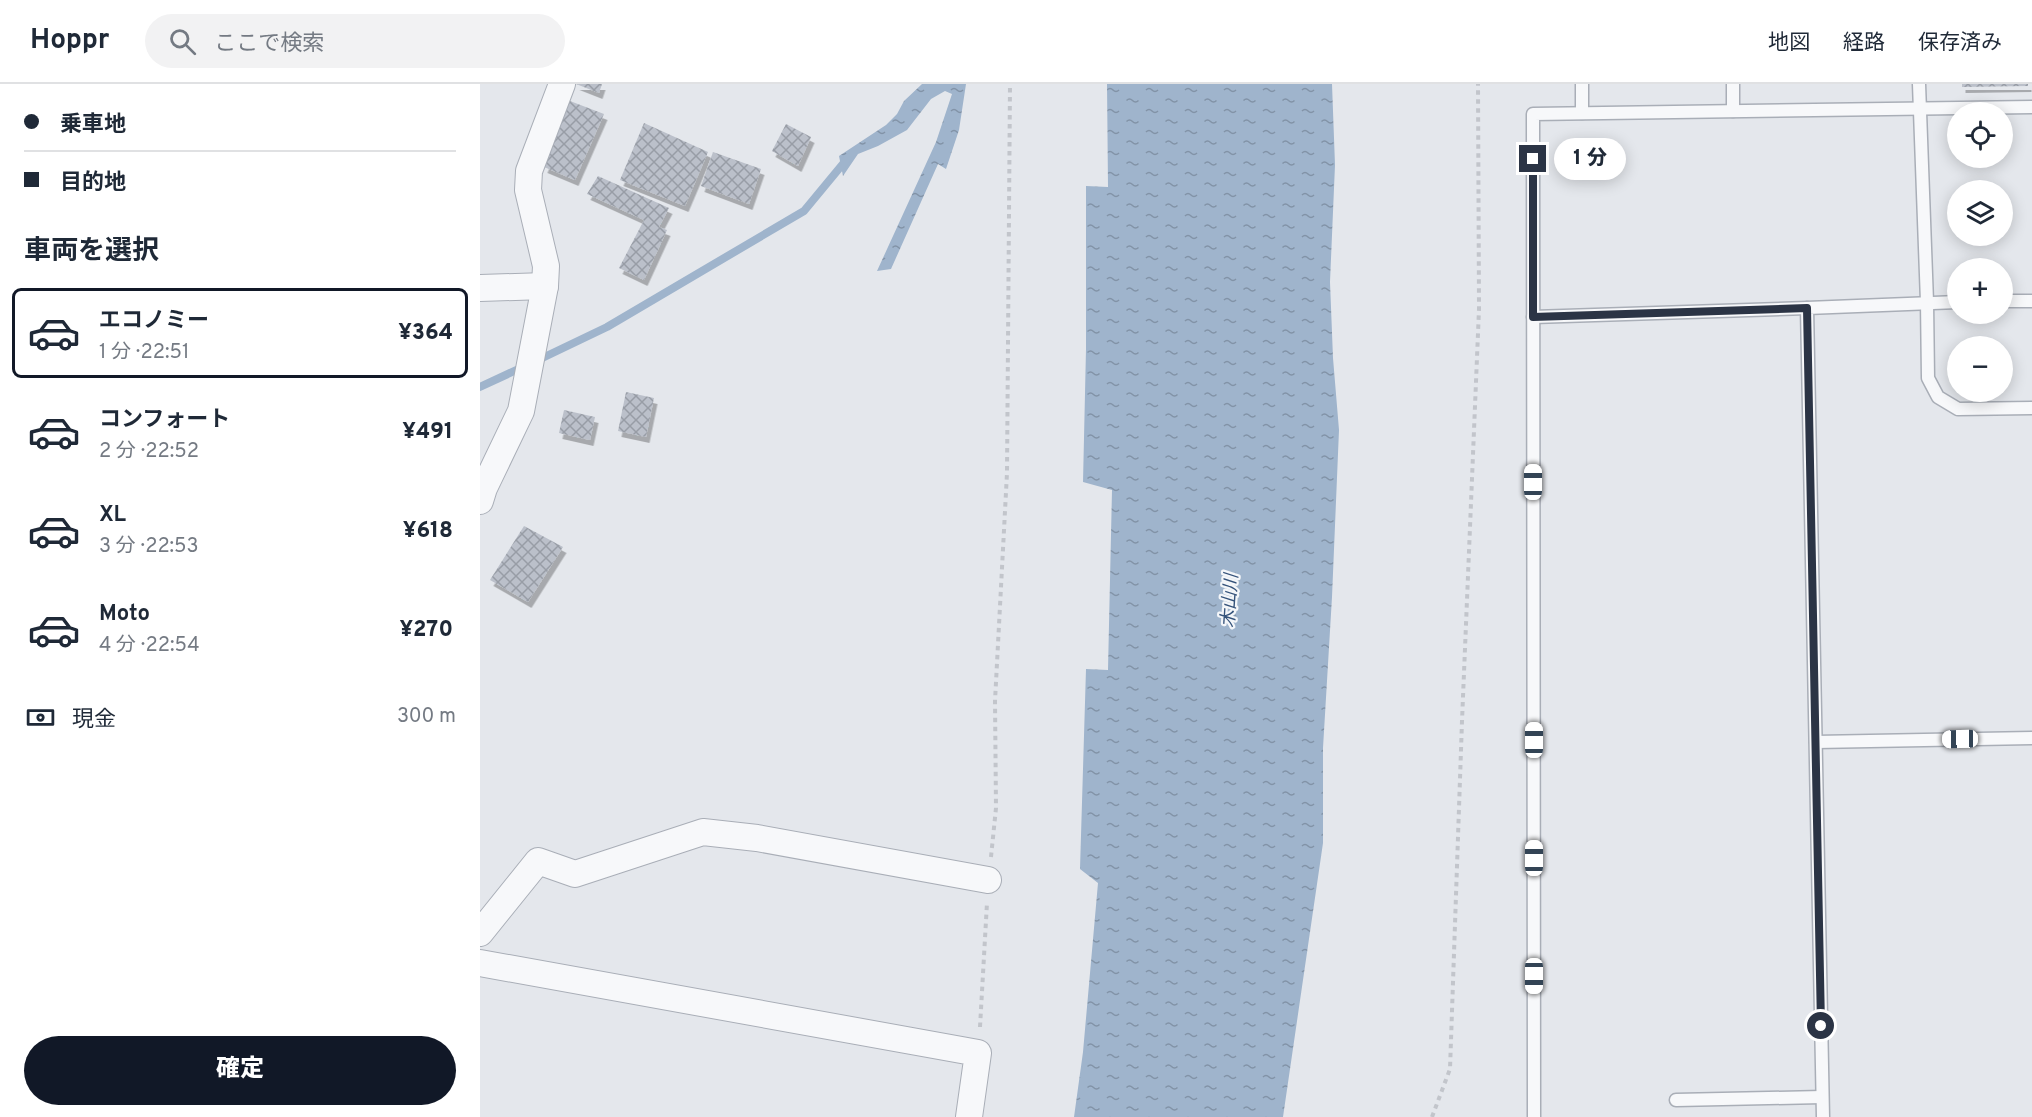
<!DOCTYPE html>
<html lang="ja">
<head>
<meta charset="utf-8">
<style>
	:root { --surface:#fff; --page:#f2f2f3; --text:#1f2937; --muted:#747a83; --line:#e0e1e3; --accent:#111827 }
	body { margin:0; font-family:Overpass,"Noto Sans JP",sans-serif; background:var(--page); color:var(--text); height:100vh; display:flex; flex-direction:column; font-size:22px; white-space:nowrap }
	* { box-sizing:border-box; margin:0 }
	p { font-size:20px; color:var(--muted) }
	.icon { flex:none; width:33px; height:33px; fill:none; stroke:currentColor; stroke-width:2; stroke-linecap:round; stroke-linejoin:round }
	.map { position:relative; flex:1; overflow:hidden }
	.details { display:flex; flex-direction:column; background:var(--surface); width:480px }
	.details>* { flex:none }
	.top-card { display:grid; align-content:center; height:132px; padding:0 24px; background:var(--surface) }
	.tools { position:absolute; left:1467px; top:18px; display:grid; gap:12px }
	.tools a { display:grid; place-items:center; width:66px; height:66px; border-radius:50%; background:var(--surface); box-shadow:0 3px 15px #0003; font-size:30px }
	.end { position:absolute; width:27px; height:27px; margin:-14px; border:8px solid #2b3445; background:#fff; box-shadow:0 0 0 3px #fff }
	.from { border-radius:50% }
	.bubble { position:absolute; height:42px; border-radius:21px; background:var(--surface); box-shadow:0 3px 15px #0003; font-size:20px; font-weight:800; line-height:42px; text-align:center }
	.car { position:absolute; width:18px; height:36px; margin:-18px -9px; border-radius:8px; box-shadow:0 0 4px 2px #0007; background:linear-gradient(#fff 24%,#345 0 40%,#fff 0 76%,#345 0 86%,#fff 0) }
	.top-card b { display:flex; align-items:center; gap:21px; height:57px; font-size:22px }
	.top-card b+b { border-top:2px solid var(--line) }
	.top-card i { width:15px; height:15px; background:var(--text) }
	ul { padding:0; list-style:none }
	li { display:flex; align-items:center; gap:18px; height:90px; margin:0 12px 9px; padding:0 12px; border:3px solid transparent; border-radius:9px }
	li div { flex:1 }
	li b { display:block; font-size:22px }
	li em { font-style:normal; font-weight:800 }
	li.current { border-color:var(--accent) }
	li>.icon { width:54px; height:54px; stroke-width:1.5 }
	h2 { padding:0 24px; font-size:27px; line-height:72px }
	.pay { display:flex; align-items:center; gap:15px; height:66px; padding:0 24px; font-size:22px }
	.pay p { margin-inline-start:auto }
	.cta { display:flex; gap:12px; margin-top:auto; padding:12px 24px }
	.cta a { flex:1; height:69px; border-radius:36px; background:var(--accent); color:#fff; font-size:24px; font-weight:800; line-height:69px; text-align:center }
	header { display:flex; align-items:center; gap:36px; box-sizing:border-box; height:84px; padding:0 30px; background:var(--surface); border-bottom:2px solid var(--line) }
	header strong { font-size:28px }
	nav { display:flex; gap:33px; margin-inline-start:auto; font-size:21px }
	.search { width:420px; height:54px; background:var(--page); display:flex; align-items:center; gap:15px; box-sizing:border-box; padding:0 21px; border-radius:33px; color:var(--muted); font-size:22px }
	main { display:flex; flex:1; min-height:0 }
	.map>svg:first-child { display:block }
	.water { fill:url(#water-ripples) }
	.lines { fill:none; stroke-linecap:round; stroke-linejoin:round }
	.stream { stroke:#9fb4cc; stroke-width:8 }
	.building { fill:url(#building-cross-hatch); filter:url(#shadow) }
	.service-casing { stroke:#a9aeb7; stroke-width:15 }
	.minor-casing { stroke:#a9aeb7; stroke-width:28 }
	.path { stroke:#c2c5cb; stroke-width:4; stroke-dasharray:4.5 4.5; stroke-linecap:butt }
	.service { stroke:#f7f8fa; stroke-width:12 }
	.minor { stroke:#f7f8fa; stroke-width:26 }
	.route { stroke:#2b3445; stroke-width:8 }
	.labels { text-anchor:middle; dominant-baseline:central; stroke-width:4.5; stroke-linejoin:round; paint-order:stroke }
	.water-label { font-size:18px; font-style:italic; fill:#34527a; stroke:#f4f6f9 }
</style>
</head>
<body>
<header>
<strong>Hoppr</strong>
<div class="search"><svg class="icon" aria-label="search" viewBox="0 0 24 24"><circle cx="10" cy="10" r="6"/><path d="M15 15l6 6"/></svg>ここで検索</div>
<nav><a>地図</a><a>経路</a><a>保存済み</a></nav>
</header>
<main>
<section class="details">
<div class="top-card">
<b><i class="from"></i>乗車地</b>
<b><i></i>目的地</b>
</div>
<h2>車両を選択</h2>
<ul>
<li class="current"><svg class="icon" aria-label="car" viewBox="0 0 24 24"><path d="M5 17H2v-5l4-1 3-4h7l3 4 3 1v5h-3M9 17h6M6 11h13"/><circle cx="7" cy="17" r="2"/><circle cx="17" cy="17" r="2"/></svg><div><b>エコノミー</b><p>1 分 · 22:51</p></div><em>¥364</em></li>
<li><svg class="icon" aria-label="car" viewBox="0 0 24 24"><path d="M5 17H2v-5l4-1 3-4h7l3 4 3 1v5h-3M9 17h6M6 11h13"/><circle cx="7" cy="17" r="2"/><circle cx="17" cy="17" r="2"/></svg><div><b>コンフォート</b><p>2 分 · 22:52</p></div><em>¥491</em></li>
<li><svg class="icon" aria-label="car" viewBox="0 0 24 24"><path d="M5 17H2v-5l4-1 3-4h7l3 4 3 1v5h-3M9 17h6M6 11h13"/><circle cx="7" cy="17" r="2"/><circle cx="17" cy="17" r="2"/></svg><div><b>XL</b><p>3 分 · 22:53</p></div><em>¥618</em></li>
<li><svg class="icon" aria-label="car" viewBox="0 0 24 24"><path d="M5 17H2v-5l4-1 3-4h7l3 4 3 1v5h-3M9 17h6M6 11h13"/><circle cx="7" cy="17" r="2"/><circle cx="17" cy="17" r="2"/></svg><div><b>Moto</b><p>4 分 · 22:54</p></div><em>¥270</em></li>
</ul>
<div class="pay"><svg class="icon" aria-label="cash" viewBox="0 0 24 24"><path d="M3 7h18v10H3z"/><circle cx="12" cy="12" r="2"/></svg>現金<p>300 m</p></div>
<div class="cta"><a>確定</a></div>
</section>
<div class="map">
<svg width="1552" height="1033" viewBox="0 0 1552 1033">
	<defs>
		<pattern id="water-ripples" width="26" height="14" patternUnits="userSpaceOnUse" patternTransform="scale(1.5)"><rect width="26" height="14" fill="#9fb4cc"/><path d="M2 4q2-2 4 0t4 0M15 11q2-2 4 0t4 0" fill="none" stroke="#8293a7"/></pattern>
		<pattern id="building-cross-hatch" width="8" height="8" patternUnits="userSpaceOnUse" patternTransform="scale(1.5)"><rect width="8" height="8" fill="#bbc0ca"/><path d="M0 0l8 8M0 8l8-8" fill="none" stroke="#989da6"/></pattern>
		<filter id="shadow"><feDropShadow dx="3.5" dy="6" stdDeviation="0" flood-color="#0004"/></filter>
	</defs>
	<rect width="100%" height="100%" fill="#e4e7ec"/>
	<g class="water">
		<path d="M442 0H486L479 46 466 85 458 80 411 185 397 187 456 58 472 10 465 7 451 15 427 46 398 62 378 70 363 92 359 72 406 41 417 30 424 17Z"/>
		<path d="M627 0H852L855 81 850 198 853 274 859 346 852 513 843 664V759L803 1033H594L603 968 618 799 600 785 606 585 628 586 632 406 603 398 606 265V102L628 103Z"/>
	</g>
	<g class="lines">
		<g class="stream">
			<path d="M56 277 127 243 324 127 367 75"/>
			<path d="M0 303 45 282"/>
		</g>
	</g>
	<g class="building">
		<path d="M96 0H122L119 9Z"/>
		<path d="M1482 0H1548V2L1482 3Z"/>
		<path d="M90 17 124 30 95 96 64 83Z"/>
		<path d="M164 39 228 68 205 122 140 96Z"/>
		<path d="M306 40 331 53 318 82 292 67Z"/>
		<path d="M233 68 281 85 269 120 221 102Z"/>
		<path d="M118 92 189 124 179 143 187 146 164 196 139 184 164 136 107 110Z"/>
		<path d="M146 308 174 314 166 353 138 347Z"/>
		<path d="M84 326 115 333 110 356 79 349Z"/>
		<path d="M44 442 83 463 48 518 10 496Z"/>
	</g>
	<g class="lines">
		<defs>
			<g id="service">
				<path d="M1102 0V29"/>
				<path d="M1253 0V27"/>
				<path d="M1439 0 1447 218 1448 294 1458 313 1478 325 1552 324"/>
				<path d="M1522 217H1552"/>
				<path d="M1053 233 1327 224"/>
				<path d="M1336 658 1552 654"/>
				<path d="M1196 1016 1342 1013"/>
				<path d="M1054 1033 1053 30 1552 23"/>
				<path d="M1343 1033 1327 224 1478 218"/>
			</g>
			<g id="minor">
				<path d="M0 204 65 202"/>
				<path d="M0 417 4 404 41 327 65 202 66 182 48 106 49 87 82 0"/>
				<path d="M0 849 58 777 95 790 223 748 277 754 508 796"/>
				<path d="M0 879 498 969 489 1033"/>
			</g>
		</defs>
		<use href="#service" class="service-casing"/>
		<use href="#minor" class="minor-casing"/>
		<g class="path">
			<path d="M511 773 516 724 515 617 527 389 530 0"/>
			<path d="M500 943 507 819"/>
			<path d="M952 1033 970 985 982 637 999 225 998 0"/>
		</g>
		<use href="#service" class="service"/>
		<use href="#minor" class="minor"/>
	</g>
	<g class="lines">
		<path class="route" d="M1053 75V233L1327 224 1341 942"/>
	</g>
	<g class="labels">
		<g class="water-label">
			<text transform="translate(751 517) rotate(-86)">木山川</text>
		</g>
	</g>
</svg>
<div class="tools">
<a><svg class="icon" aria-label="locate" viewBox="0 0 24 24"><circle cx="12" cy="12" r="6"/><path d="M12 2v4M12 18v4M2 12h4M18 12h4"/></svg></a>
<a><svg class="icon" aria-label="layers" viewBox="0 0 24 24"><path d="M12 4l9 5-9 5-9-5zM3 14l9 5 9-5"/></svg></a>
<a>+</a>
<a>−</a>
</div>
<i class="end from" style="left:1341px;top:942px"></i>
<i class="end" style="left:1053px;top:75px"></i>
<div class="bubble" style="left:1074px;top:54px;width:72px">1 分</div>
<i class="car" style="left:1053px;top:398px;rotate:0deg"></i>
<i class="car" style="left:1480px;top:655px;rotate:269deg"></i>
<i class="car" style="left:1054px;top:656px;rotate:0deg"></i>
<i class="car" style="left:1054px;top:774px;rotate:0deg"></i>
<i class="car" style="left:1054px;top:892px;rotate:180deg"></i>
</div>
</main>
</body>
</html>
